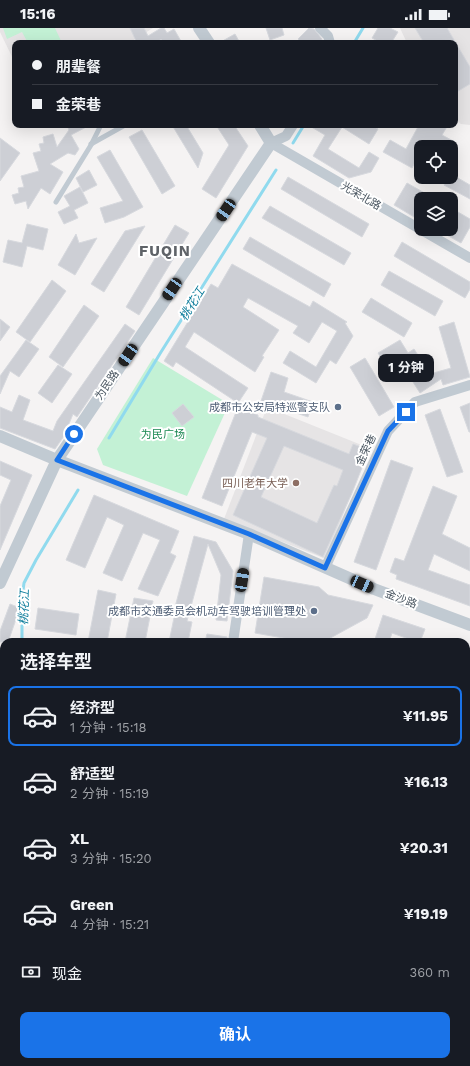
<!DOCTYPE html>
<html lang="zh">
<head>
<meta charset="utf-8">
<style>
	:root { --surface:#171b24; --page:#20242c; --text:#f1f3f6; --muted:#9ea1a6; --line:#363941; --accent:#1a73e8 }
	body { margin:0; font-family:"Work Sans","Noto Sans SC",sans-serif; background:var(--page); color:var(--text); height:100vh; display:flex; flex-direction:column; font-size:15px; white-space:nowrap }
	* { box-sizing:border-box; margin:0 }
	p { font-size:13px; color:var(--muted) }
	.icon { flex:none; width:22px; height:22px; fill:none; stroke:currentColor; stroke-width:2; stroke-linecap:round; stroke-linejoin:round }
	.map { position:relative; flex:1; overflow:hidden }
	.details { position:absolute; left:0px; top:610px; width:470px; height:428px; display:flex; flex-direction:column; background:var(--surface); border-radius:12px 12px 0 0; box-shadow:0 4px 16px #0002 }
	.details>* { flex:none }
	.guide { position:absolute; left:12px; top:12px; width:446px; height:88px; border-radius:8px; box-shadow:0 4px 16px #0002; display:grid; align-content:center; height:88px; padding:0 20px; background:var(--surface) }
	.fabs { position:absolute; left:414px; top:112px; display:grid; gap:8px }
	.fabs a { display:grid; place-items:center; width:44px; height:44px; border-radius:8px; background:var(--surface); box-shadow:0 4px 16px #0002; font-size:20px }
	.end { position:absolute; width:18px; height:18px; margin:-9px; border:5px solid #1a73e8; background:#fff; box-shadow:0 0 0 2px #fff }
	.from { border-radius:50% }
	.bubble { position:absolute; height:28px; border-radius:8px; background:var(--surface); box-shadow:0 4px 16px #0002; font-size:13px; font-weight:700; line-height:28px; text-align:center }
	.car { position:absolute; width:12px; height:24px; margin:-12px -6px; border-radius:5px; box-shadow:0 0 3px 1px #0007; background:linear-gradient(#222 24%,#8ab4d8 0 40%,#222 0 76%,#8ab4d8 0 86%,#222 0) }
	.guide b { display:flex; align-items:center; gap:14px; height:38px; font-size:15px }
	.guide b+b { border-top:1px solid var(--line) }
	.guide i { width:10px; height:10px; background:var(--text) }
	ul { padding:0; list-style:none }
	li { display:flex; align-items:center; gap:12px; height:60px; margin:0 8px 6px; padding:0 12px; border:2px solid transparent; border-radius:8px }
	li div { flex:1 }
	li b { display:block; font-size:15px }
	li em { font-style:normal; font-weight:700 }
	li.on { border-color:var(--accent) }
	li>.icon { width:36px; height:36px; stroke-width:1.5 }
	h2 { padding:0 20px; font-size:18px; line-height:48px }
	.pay { display:flex; align-items:center; gap:10px; height:44px; padding:0 20px; font-size:15px }
	.pay p { margin-inline-start:auto }
	.cta { display:flex; gap:8px; margin-top:auto; padding:8px 20px }
	.cta a { flex:1; height:46px; border-radius:8px; background:var(--accent); color:#fff; font-size:16px; font-weight:700; line-height:46px; text-align:center }
	.status { display:flex; justify-content:space-between; align-items:center; height:28px; padding:0 20px; background:var(--surface); direction:ltr }
	.status svg { height:11px; fill:currentColor }
	.map>svg:first-child { display:block }
	.education { fill:#e6e4e5 }
	.green { fill:#c3f1d5 }
	.lines { fill:none; stroke-linecap:round; stroke-linejoin:round }
	.stream { stroke:#90daee; stroke-width:3 }
	.building { fill:#cdcfd5; stroke:#d7d9de; fill-rule:evenodd }
	.service { stroke:#c1cad2; stroke-width:5 }
	.minor { stroke:#c1cad2; stroke-width:10 }
	.tertiary { stroke:#c1cad2; stroke-width:12 }
	.route { stroke:#1a73e8; stroke-width:5 }
	.service-dot { fill:#5c6f8a; stroke:#fff; stroke-width:1.5 }
	.education-dot { fill:#8d6e63; stroke:#fff; stroke-width:1.5 }
	.labels { text-anchor:middle; dominant-baseline:central; stroke-width:4; stroke-linejoin:round; paint-order:stroke }
	.street-label { font-size:11px; fill:#4a5661; stroke:#fff }
	.service-label { font-size:11px; fill:#4e5e75; stroke:#fff; text-anchor:end }
	.park-label { font-size:11px; fill:#17864f; stroke:#fff }
	.education-label { font-size:11px; fill:#785e54; stroke:#fff; text-anchor:end }
	.water-label { font-size:12px; font-style:italic; fill:#0c7c9b; stroke:#fff }
	.district-label { font-size:15px; font-weight:bold; letter-spacing:1px; fill:#5f6368; stroke:#fff }
</style>
</head>
<body>
<div class="status"><b>15:16</b><svg viewBox="0 0 49 12"><path d="M0 12V9h3v3zM5 12V6h3v6zM10 12V3h3v9zM15 12V0h3v12zM26 1h20v11H26zM47 4h2v5h-2z"/></svg></div>
<div class="map">
<svg width="470" height="1038" viewBox="0 0 470 1038">
	<rect width="100%" height="100%" fill="#f5f3f3"/>
	<g class="education">
		<path d="M0 0H153L129 15H15V35L0 4Z"/>
		<path d="M400 0H470V97L461 96 455 91V15H407Z"/>
		<path d="M267 379 369 420 326 531 224 491Z"/>
	</g>
	<g class="green">
		<path d="M3 0H55L62 15H28L22 4 7 11Z"/>
		<path d="M153 330 229 376 187 468 103 437 97 421Z"/>
	</g>
	<g class="lines">
		<g class="stream">
			<path d="M354 15 363 0"/>
			<path d="M293 115 304 97"/>
			<path d="M109 410 161 324 276 142"/>
			<path d="M22 614V570L24 555 36 532 78 462"/>
			<path d="M0 939H4"/>
		</g>
	</g>
	<g class="building">
		<path d="M130 0H144L148 8 161 0H164L167 5 174 1 182 15H164L161 11 156 15H137Z"/>
		<path d="M266 0H282L284 7 270 12Z"/>
		<path d="M309 0 314 1 322 11 321 15H302L298 11Z"/>
		<path d="M378 0H390L398 4 391 15H381L372 10Z"/>
		<path d="M415 0H447L470 39V56L455 65V15H424Z"/>
		<path d="M235 6 240 15H219Z"/>
		<path d="M67 97H90L71 107 79 121 75 127 68 125 50 136 63 144 50 166 41 160 28 181 26 173 15 176 12 167 19 165 18 160 24 159 21 148 39 143 33 125 41 123 39 116 44 115 43 109 53 106 57 119 69 102Z"/>
		<path d="M172 97H186L203 125 198 140Z"/>
		<path d="M216 97H234L248 118 216 170 202 161 229 117Z"/>
		<path d="M308 97H371L378 101 369 116 342 99 328 121 359 140 369 124 379 130 371 144 349 150 313 128 325 107Z"/>
		<path d="M419 97H448L442 107 455 114 453 119H437L427 113 423 119H421V123L412 140 383 124 390 112 406 121Z"/>
		<path d="M142 102 175 158 162 166 129 109Z"/>
		<path d="M0 110 20 125 0 153Z"/>
		<path d="M110 122 143 179 124 189 105 195 100 180 123 173 97 129Z"/>
		<path d="M89 142 97 157 83 164 76 150Z"/>
		<path d="M451 146 470 157V171L444 157 449 149H451Z"/>
		<path d="M288 149 369 196 362 209 281 161Z"/>
		<path d="M407 155 435 171H421V193L394 177Z"/>
		<path d="M80 159 88 175 74 182 78 190 64 196 58 184 70 178 64 168Z"/>
		<path d="M270 178 351 225 344 237 262 190Z"/>
		<path d="M451 180 470 191V199L461 215 436 201H451Z"/>
		<path d="M27 196 48 201 43 222 27 218 22 239 3 234 8 212 22 215Z"/>
		<path d="M175 197 189 205 139 287 126 279Z"/>
		<path d="M145 198 104 264 91 256 125 203Z"/>
		<path d="M76 206 79 215 97 210 75 247 58 237Z"/>
		<path d="M250 209 331 256 324 269 243 221Z"/>
		<path d="M402 214 470 254V261L465 270 394 228Z"/>
		<path d="M232 236 310 279 313 273 347 294 345 295 353 308 336 336 330 332 316 355 283 335 290 323 316 339 337 303 322 294 309 315 293 305 298 298 248 270 243 279 279 302 262 328 264 329 255 344 194 304 185 319 248 360 238 375 176 334 173 339 164 333 211 256 218 260Z"/>
		<path d="M389 243 443 273 435 288 381 257Z"/>
		<path d="M52 252 66 263 30 314 16 304Z"/>
		<path d="M371 270 412 295 404 309 362 284Z"/>
		<path d="M84 277 99 288 63 339 49 329Z"/>
		<path d="M0 291 10 299 0 313Z"/>
		<path d="M454 294 470 349 443 357 441 351 420 365 399 332 387 339 378 325 400 312 408 325 414 321 430 346 451 340 439 299Z"/>
		<path d="M125 296 135 303 77 389 73 386 64 408 55 421 0 400V379L12 384 19 367 30 372 23 392 53 403 57 393Z"/>
		<path d="M26 312 39 321 19 349 10 343 0 366V348Z"/>
		<path d="M365 330 394 379 379 388 350 339Z"/>
		<path d="M58 337 72 346 52 375 38 365Z"/>
		<path d="M271 344 288 350 284 364 313 374 308 389 261 373Z"/>
		<path d="M470 375V404H469L460 379Z"/>
		<path d="M183 376 194 389 182 398 172 385Z"/>
		<path d="M238 379 258 387V389L349 426 353 416 369 422 352 465 323 529 233 487 267 410 252 404 222 478 202 470ZM284 418 343 442 337 458 334 457 317 495 261 469Z"/>
		<path d="M440 381 463 444 447 449 425 387Z"/>
		<path d="M391 432 413 440 376 542 354 534Z"/>
		<path d="M0 433 32 447 0 522V478L11 452 0 447Z"/>
		<path d="M433 458 457 468 442 506 470 520V543L434 526 428 542 470 557V578L396 551 397 547 390 544 395 530 404 533Z"/>
		<path d="M94 467 179 503 170 525 176 528 158 568 138 561 160 512 143 505 122 553 103 545 124 497 107 489 85 540 66 532Z"/>
		<path d="M194 508 216 514 233 543 227 593 216 592 221 547 208 516 187 593 192 594 188 614H169L176 580 175 579Z"/>
		<path d="M264 549 319 559 328 567 373 577 367 590 323 614H306L255 605Z"/>
		<path d="M98 562 116 566 107 614H88Z"/>
		<path d="M134 570 153 573 145 614H125Z"/>
		<path d="M10 576 20 580 8 614H0V603Z"/>
		<path d="M38 580 79 586 76 607 35 601Z"/>
		<path d="M383 587 425 601 420 614H417L392 605 389 614H374Z"/>
		<path d="M207 606 227 609V614H205Z"/>
	</g>
	<g class="lines">
		<g class="service">
			<path d="M91 116 125 97"/>
			<path d="M56 174 91 117 101 97"/>
			<path d="M41 1038 42 1034"/>
		</g>
		<g class="minor">
			<path d="M320 0 328 8 330 15"/>
			<path d="M271 115 470 230"/>
			<path d="M271 115 286 108 293 97"/>
			<path d="M325 540 388 403 415 374 470 357"/>
			<path d="M233 614 249 506"/>
			<path d="M0 715 4 716"/>
			<path d="M466 801 470 790"/>
			<path d="M466 897H470"/>
			<path d="M0 899H4"/>
			<path d="M219 1038 221 1034"/>
			<path d="M384 1038 387 1034"/>
		</g>
		<g class="tertiary">
			<path d="M199 0 209 15"/>
			<path d="M0 408 57 432 249 506 374 561 470 597"/>
			<path d="M0 555 57 432 271 115 260 97"/>
		</g>
	</g>
	<g class="lines">
		<path class="route" d="M74 406 57 432 249 506 325 540 388 403 406 384"/>
	</g>
	<g class="service-dot">
		<circle cx="338" cy="379" r="4"/>
		<circle cx="314" cy="583" r="4"/>
	</g>
	<circle class="education-dot" cx="296" cy="455" r="4"/>
	<g class="labels">
		<g class="street-label">
			<text transform="translate(361 168) rotate(30)">光荣北路</text>
			<text transform="translate(107 357) rotate(-56)">为民路</text>
			<text transform="translate(366 422) rotate(-65)">金荣巷</text>
			<text transform="translate(401 571) rotate(21)">金沙路</text>
		</g>
		<g class="service-label">
			<text x="330" y="379">成都市公安局特巡警支队</text>
			<text x="306" y="583">成都市交通委员会机动车驾驶培训管理处</text>
		</g>
		<g class="park-label">
			<text x="163" y="406">为民广场</text>
		</g>
		<g class="education-label">
			<text x="288" y="455">四川老年大学</text>
		</g>
		<g class="water-label">
			<text transform="translate(192 276) rotate(-58)">桃花江</text>
			<text transform="translate(24 579) rotate(-88)">桃花江</text>
		</g>
		<g class="district-label">
			<text x="165" y="223">FUQIN</text>
		</g>
	</g>
</svg>
<div class="fabs">
<a><svg class="icon" aria-label="locate" viewBox="0 0 24 24"><circle cx="12" cy="12" r="6"/><path d="M12 2v4M12 18v4M2 12h4M18 12h4"/></svg></a>
<a><svg class="icon" aria-label="layers" viewBox="0 0 24 24"><path d="M12 4l9 5-9 5-9-5zM3 14l9 5 9-5"/></svg></a>
</div>
<i class="end from" style="left:74px;top:406px"></i>
<i class="end" style="left:406px;top:384px"></i>
<div class="bubble" style="left:378px;top:326px;width:56px">1 分钟</div>
<i class="car" style="left:226px;top:182px;rotate:214deg"></i>
<i class="car" style="left:172px;top:261px;rotate:214deg"></i>
<i class="car" style="left:128px;top:327px;rotate:214deg"></i>
<i class="car" style="left:242px;top:552px;rotate:9deg"></i>
<i class="car" style="left:362px;top:556px;rotate:114deg"></i>
<div class="guide">
<b><i class="from"></i>朋辈餐</b>
<b><i></i>金荣巷</b>
</div>
<section class="details">
<h2>选择车型</h2>
<ul>
<li class="on"><svg class="icon" aria-label="car" viewBox="0 0 24 24"><path d="M5 17H2v-5l4-1 3-4h7l3 4 3 1v5h-3M9 17h6M6 11h13"/><circle cx="7" cy="17" r="2"/><circle cx="17" cy="17" r="2"/></svg><div><b>经济型</b><p>1 分钟 · 15:18</p></div><em>¥11.95</em></li>
<li><svg class="icon" aria-label="car" viewBox="0 0 24 24"><path d="M5 17H2v-5l4-1 3-4h7l3 4 3 1v5h-3M9 17h6M6 11h13"/><circle cx="7" cy="17" r="2"/><circle cx="17" cy="17" r="2"/></svg><div><b>舒适型</b><p>2 分钟 · 15:19</p></div><em>¥16.13</em></li>
<li><svg class="icon" aria-label="car" viewBox="0 0 24 24"><path d="M5 17H2v-5l4-1 3-4h7l3 4 3 1v5h-3M9 17h6M6 11h13"/><circle cx="7" cy="17" r="2"/><circle cx="17" cy="17" r="2"/></svg><div><b>XL</b><p>3 分钟 · 15:20</p></div><em>¥20.31</em></li>
<li><svg class="icon" aria-label="car" viewBox="0 0 24 24"><path d="M5 17H2v-5l4-1 3-4h7l3 4 3 1v5h-3M9 17h6M6 11h13"/><circle cx="7" cy="17" r="2"/><circle cx="17" cy="17" r="2"/></svg><div><b>Green</b><p>4 分钟 · 15:21</p></div><em>¥19.19</em></li>
</ul>
<div class="pay"><svg class="icon" aria-label="cash" viewBox="0 0 24 24"><path d="M3 7h18v10H3z"/><circle cx="12" cy="12" r="2"/></svg>现金<p>360 m</p></div>
<div class="cta"><a>确认</a></div>
</section>
</div>
</body>
</html>
